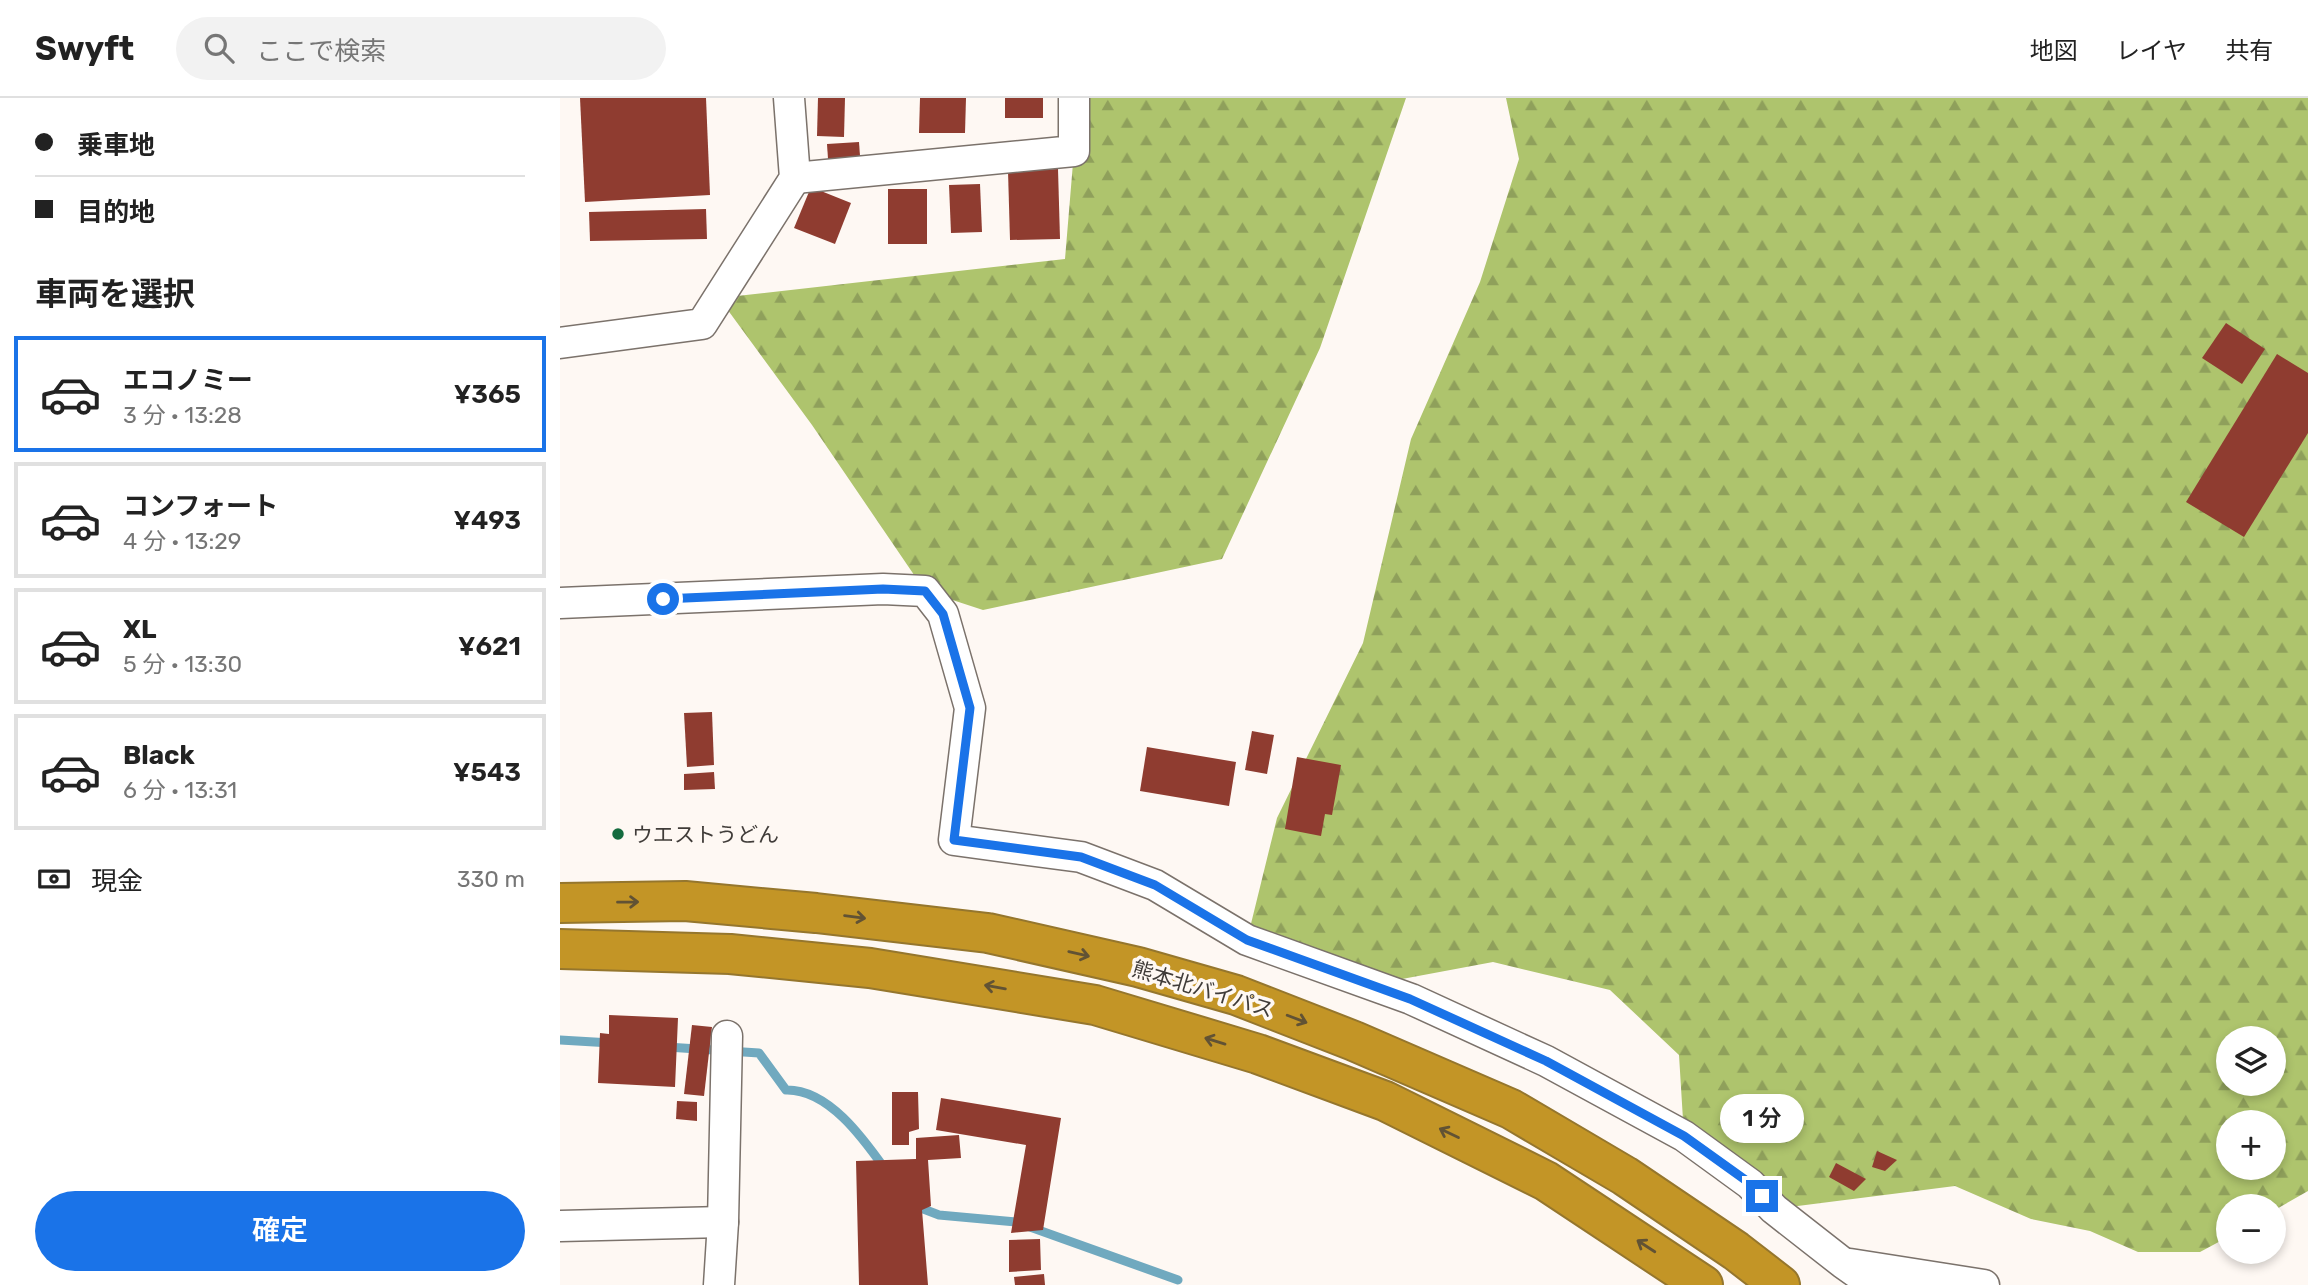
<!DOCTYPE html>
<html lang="ja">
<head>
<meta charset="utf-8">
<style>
	:root { --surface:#fff; --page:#f2f2f2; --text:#222; --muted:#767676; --line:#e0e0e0; --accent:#1a73e8 }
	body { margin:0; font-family:Rubik,"Noto Sans JP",sans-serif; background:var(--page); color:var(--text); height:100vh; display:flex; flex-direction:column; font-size:26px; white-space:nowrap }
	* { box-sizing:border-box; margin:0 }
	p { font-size:23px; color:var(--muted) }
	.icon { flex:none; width:38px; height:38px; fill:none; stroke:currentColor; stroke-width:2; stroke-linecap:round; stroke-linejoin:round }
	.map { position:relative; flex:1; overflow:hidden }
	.drawer { display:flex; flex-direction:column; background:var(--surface); width:560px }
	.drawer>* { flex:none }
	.hud { display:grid; align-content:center; height:154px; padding:0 35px; background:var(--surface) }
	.buttons { position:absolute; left:1656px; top:928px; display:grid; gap:14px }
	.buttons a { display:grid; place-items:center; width:70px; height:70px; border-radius:50%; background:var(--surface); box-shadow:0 4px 10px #0003; font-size:35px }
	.end { position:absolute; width:32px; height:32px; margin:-16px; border:9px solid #1a73e8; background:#fff; box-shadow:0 0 0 4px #fff }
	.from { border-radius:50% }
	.bubble { position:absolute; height:49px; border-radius:24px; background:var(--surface); box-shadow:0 4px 10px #0003; font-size:23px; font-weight:600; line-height:49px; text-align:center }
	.hud b { display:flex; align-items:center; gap:24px; height:66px; font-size:26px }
	.hud b+b { border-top:2px solid var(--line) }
	.hud i { width:18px; height:18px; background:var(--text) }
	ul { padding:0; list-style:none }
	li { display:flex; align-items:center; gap:21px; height:116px; margin:0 14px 10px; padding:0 21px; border:4px solid var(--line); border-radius:0px }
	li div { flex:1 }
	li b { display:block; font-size:26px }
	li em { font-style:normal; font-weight:600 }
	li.on { border-color:var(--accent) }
	li>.icon { width:63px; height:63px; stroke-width:1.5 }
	h2 { padding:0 35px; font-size:32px; line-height:84px }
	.pay { display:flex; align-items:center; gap:18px; height:77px; padding:0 35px; font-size:26px }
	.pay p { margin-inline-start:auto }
	.primary-button { display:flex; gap:14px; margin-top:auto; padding:14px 35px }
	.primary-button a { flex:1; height:80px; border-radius:42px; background:var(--accent); color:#fff; font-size:28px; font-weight:600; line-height:80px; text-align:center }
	header { display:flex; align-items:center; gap:42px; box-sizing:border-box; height:98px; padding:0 35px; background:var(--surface); border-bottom:2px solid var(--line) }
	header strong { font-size:33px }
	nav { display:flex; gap:38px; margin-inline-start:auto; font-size:24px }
	.search { width:490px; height:63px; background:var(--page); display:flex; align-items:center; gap:18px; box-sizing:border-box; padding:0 24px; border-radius:38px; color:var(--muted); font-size:26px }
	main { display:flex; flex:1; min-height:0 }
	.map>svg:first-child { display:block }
	.forest { fill:url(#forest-firs); fill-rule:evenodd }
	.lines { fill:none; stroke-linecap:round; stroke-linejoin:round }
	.stream { stroke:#70a9bf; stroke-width:9 }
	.building { fill:#8f3c30 }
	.minor-casing { stroke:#7b726b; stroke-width:33 }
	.highway-casing { stroke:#95762d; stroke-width:42 }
	.minor { stroke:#fff; stroke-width:30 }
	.highway { stroke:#c39526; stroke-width:38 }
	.oneway { stroke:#615234 }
	.route { stroke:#1a73e8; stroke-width:9 }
	.poi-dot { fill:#146b3e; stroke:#fef8f3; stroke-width:2.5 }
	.labels { text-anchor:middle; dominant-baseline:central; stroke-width:7; stroke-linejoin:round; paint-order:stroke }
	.poi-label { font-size:21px; fill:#403c39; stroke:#fef8f3; text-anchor:start }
	.street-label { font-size:21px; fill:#403c39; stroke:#fef8f3 }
</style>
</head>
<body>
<header>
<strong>Swyft</strong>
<div class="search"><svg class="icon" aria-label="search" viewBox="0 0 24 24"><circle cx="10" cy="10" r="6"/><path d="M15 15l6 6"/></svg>ここで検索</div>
<nav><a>地図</a><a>レイヤ</a><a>共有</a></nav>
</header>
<main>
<section class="drawer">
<div class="hud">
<b><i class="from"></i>乗車地</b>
<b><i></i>目的地</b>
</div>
<h2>車両を選択</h2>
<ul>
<li class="on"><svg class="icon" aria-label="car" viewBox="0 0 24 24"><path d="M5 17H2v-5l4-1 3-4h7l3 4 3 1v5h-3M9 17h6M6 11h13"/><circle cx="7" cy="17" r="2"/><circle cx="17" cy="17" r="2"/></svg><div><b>エコノミー</b><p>3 分 · 13:28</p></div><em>¥365</em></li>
<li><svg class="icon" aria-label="car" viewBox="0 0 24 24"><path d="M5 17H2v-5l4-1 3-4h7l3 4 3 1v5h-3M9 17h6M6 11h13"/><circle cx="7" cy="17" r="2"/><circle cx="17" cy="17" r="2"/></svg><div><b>コンフォート</b><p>4 分 · 13:29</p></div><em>¥493</em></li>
<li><svg class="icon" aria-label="car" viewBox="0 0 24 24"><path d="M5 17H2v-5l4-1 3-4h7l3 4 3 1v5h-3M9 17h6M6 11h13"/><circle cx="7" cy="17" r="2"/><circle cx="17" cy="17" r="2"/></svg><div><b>XL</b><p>5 分 · 13:30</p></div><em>¥621</em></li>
<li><svg class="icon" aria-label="car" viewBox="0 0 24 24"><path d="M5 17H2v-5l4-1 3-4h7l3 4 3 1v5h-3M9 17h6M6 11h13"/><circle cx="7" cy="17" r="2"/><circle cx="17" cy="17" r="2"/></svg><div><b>Black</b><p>6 分 · 13:31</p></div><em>¥543</em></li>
</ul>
<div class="pay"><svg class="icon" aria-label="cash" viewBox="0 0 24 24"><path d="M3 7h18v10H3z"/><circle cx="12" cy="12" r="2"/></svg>現金<p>330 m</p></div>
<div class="primary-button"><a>確定</a></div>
</section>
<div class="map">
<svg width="1748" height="1187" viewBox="0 0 1748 1187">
	<defs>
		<pattern id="forest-firs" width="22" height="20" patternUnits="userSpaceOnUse" patternTransform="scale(1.75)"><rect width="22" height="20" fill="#aec46d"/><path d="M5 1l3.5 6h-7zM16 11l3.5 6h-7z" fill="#8fa05b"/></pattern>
	</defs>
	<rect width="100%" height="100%" fill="#fef8f3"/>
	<g class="forest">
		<path d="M514 0H846L760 250 662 461 423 512 365 493 252 327 159 200 505 161 514 53Z"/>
		<path d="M946 0H1748V1093L1713 1113V1108H1668V1139L1640 1154H1578L1530 1133 1471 1121 1395 1088 1214 1111 1124 1038 1119 957 1050 892 933 864 810 887 687 842 717 720 803 545 851 341 920 184 959 61ZM1668 940H1713V985H1668ZM1668 1024H1713V1069H1668Z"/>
	</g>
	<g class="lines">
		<g class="stream">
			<path d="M0 942 51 945"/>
			<path d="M107 949 199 955 226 992C268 991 303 1040 325 1071"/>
			<path d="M353 1107 379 1117 456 1124 618 1182"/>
		</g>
	</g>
	<g class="building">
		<path d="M20 0H146L150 97 25 104Z"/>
		<path d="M258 0H285L284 39 257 38Z"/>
		<path d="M360 0H406L405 35H359Z"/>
		<rect x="445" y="0" width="38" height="20"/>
		<path d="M299 44 300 58 268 61 267 46Z"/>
		<path d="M498 71 500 141 450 142 448 73Z"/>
		<path d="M420 86 422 134 391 135 389 87Z"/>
		<path d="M251 89 291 105 275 146 234 130Z"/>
		<rect x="328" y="91" width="39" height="55"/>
		<path d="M146 111 147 141 30 143 29 114Z"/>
		<path d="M1666 225 1705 251 1682 286 1642 260Z"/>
		<path d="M1717 256 1748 275V335L1684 439 1626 404Z"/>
		<path d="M152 614 154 667 127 669 124 615Z"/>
		<path d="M692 633 714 637 707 676 685 672Z"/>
		<path d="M587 649 676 664 669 708 580 693Z"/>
		<path d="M737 659 781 667 772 717 765 716 761 738 725 731Z"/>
		<path d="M154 674 155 691 124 692V676Z"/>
		<path d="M49 917 118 920 115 989 38 985 40 935 49 936Z"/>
		<path d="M132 927 152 929 144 998 124 996Z"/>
		<path d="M332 994H358L359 1031 349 1034V1047H332Z"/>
		<path d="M381 1000 501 1020 483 1132 451 1135 466 1047 376 1032Z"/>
		<path d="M117 1003 137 1004V1023L116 1021Z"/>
		<path d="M399 1037 401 1060 368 1062 371 1108 362 1112 368 1187H299L296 1063 356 1061V1040Z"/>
		<path d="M1317 1053 1337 1062 1325 1073 1312 1069Z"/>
		<path d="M1276 1065 1306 1081 1294 1093 1269 1079Z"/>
		<path d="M480 1141 481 1172 449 1174V1142Z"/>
		<path d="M484 1176 485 1187H455L454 1179Z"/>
	</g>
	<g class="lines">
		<defs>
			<g id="minor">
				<path d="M235 80 514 53V0"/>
				<path d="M0 245 142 226 235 80 229 0"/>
				<path d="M0 505 323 491 365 493 383 516 410 610 394 742 521 759 595 787 687 842 851 901 986 963 1124 1038 1190 1086 1214 1111 1283 1165 1314 1187"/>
				<path d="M0 1128 163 1124"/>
				<path d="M1290 1166 1424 1187"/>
				<path d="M159 1187 163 1124 167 938"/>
			</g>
			<g id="highway">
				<path d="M0 805 125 803 256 815 428 835 578 869 676 897 794 943 951 1011 1065 1078 1176 1153 1220 1187"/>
				<path d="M0 851 170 856 310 870 535 907 698 956 825 1003 986 1083 1143 1187"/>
			</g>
		</defs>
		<use href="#minor" class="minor-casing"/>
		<use href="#highway" class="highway-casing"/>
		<use href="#minor" class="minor"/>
		<use href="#highway" class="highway"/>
	</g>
	<defs><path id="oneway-shaft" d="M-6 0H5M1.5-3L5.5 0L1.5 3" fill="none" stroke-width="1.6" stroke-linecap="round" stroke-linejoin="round" transform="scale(1.75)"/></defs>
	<g class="oneway">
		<use href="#oneway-shaft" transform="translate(68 804) rotate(-1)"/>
		<use href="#oneway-shaft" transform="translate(295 819) rotate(7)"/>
		<use href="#oneway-shaft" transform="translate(519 856) rotate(13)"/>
		<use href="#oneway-shaft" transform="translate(435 889) rotate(-170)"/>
		<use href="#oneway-shaft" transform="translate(737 921) rotate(21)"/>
		<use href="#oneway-shaft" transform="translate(655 943) rotate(-163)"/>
		<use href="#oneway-shaft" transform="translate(889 1035) rotate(-154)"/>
		<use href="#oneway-shaft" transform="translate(1086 1148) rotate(-147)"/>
	</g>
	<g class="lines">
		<path class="route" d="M103 501 323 491 365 493 383 516 410 610 394 742 521 759 595 787 687 842 850 901 986 963 1124 1038 1191 1086 1202 1098"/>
	</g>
	<circle class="poi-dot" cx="58" cy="736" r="7"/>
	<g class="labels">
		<g class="poi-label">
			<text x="72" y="736">ウエストうどん</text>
		</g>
		<g class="street-label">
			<text transform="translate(643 891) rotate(17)">熊本北バイパス</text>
		</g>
	</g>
</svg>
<div class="buttons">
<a><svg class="icon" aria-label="layers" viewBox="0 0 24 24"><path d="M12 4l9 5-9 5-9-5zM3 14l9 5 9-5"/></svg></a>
<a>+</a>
<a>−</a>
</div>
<i class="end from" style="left:103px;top:501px"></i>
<i class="end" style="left:1202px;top:1098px"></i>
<div class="bubble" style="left:1160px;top:996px;width:84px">1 分</div>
</div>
</main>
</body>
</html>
